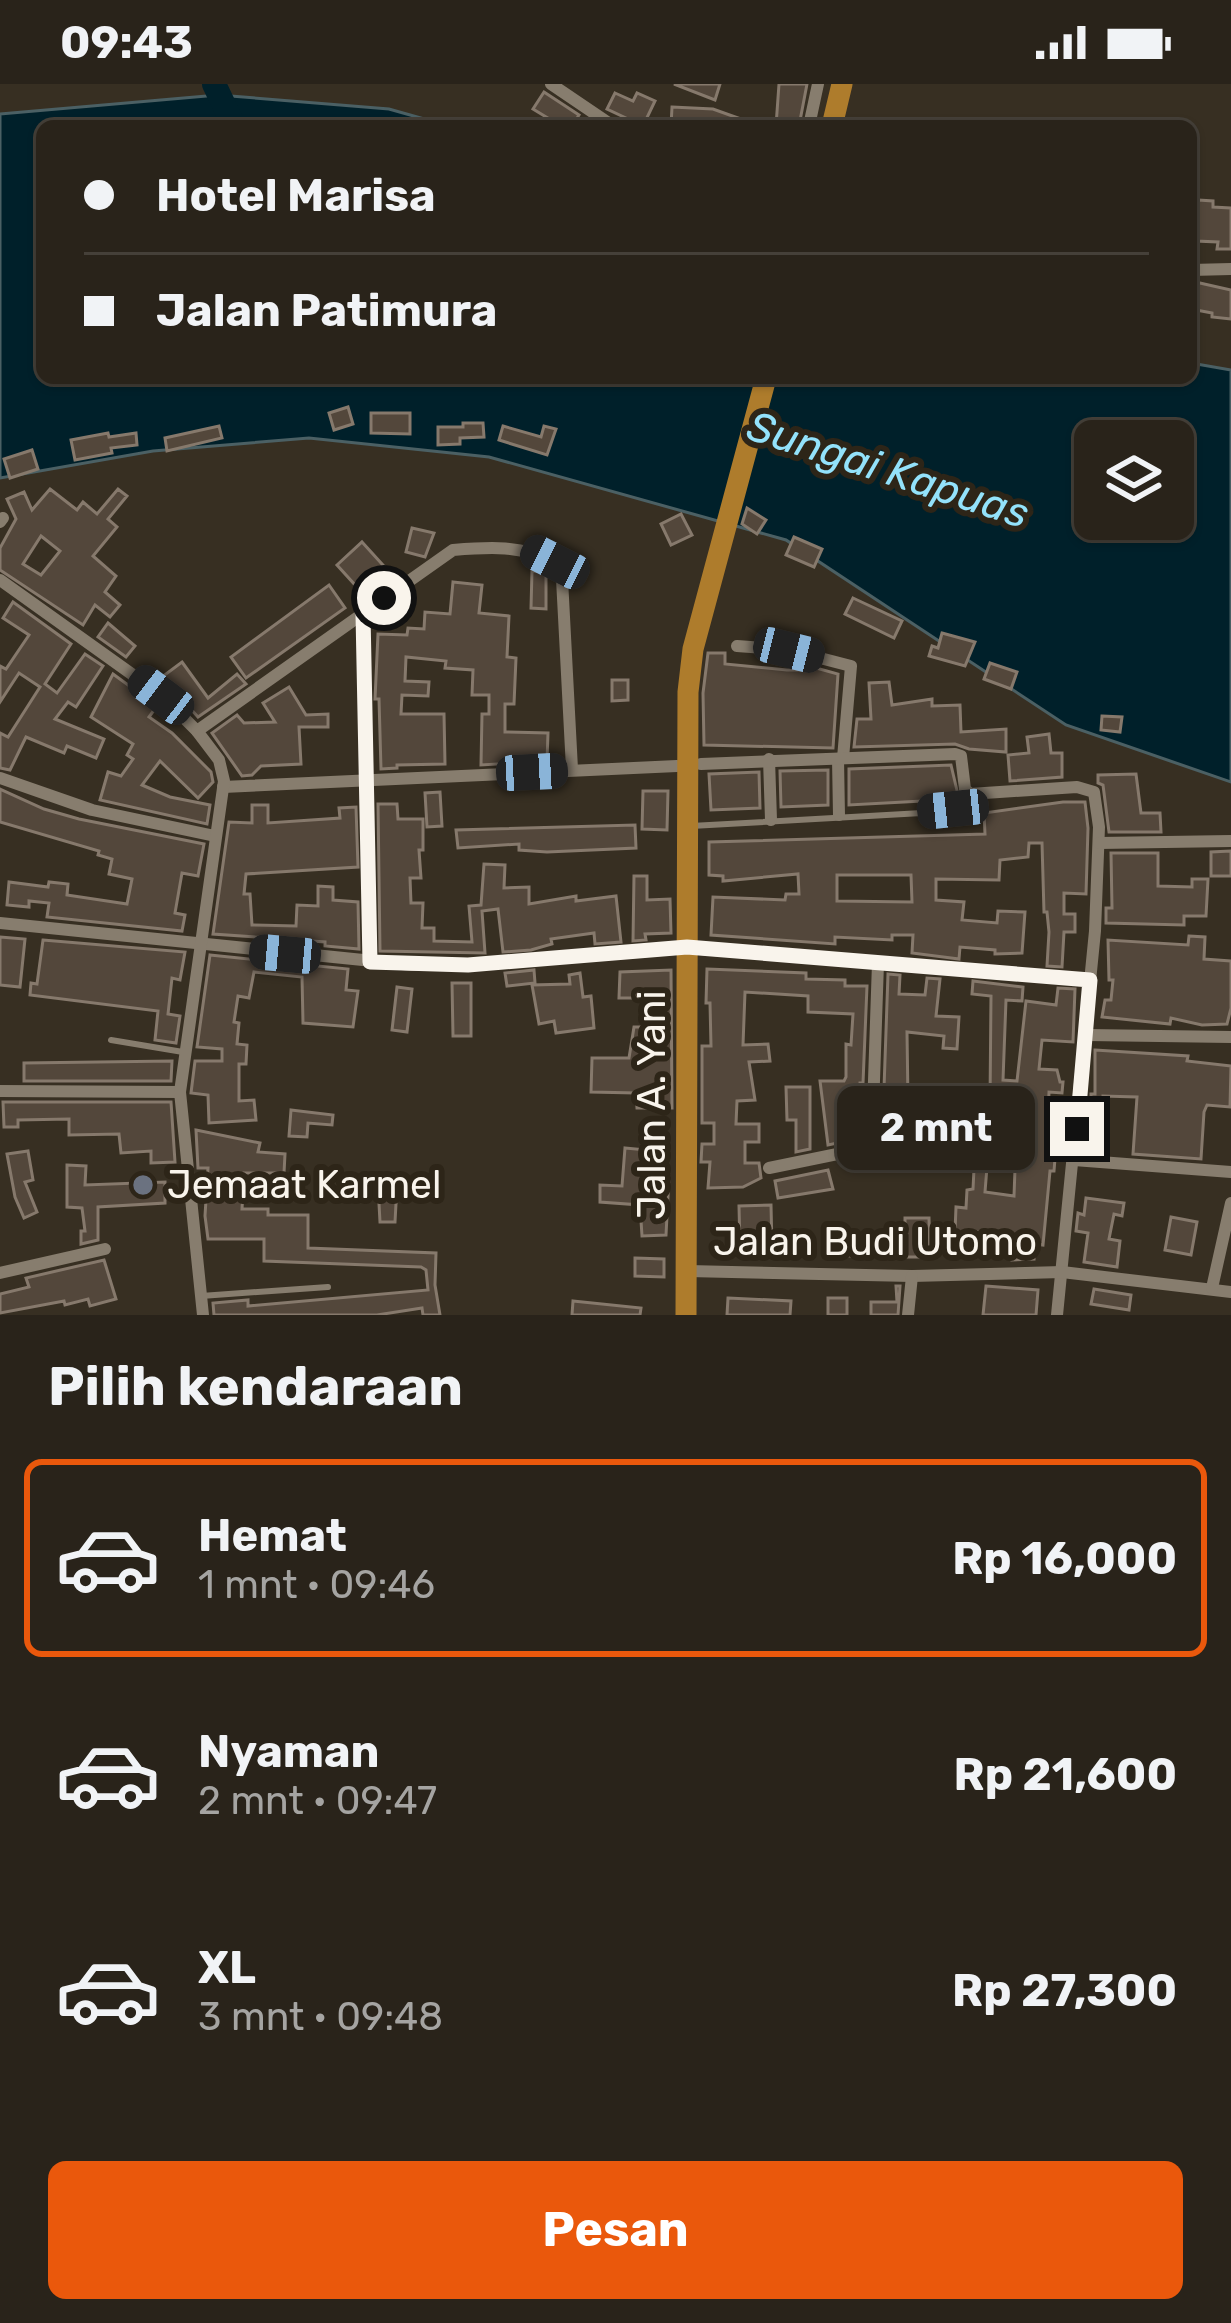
<!DOCTYPE html>
<html lang="id">
<head>
<meta charset="utf-8">
<style>
	:root { --surface:#29231a; --page:#352f27; --text:#f1f3f6; --muted:#a5a4a2; --line:#454039; --accent:#ea580c }
	body { margin:0; font-family:Rubik,sans-serif; background:var(--page); color:var(--text); height:100vh; display:flex; flex-direction:column; font-size:45px; white-space:nowrap }
	* { box-sizing:border-box; margin:0 }
	p { font-size:39px; color:var(--muted) }
	.icon { flex:none; width:66px; height:66px; fill:none; stroke:currentColor; stroke-width:2; stroke-linecap:round; stroke-linejoin:round }
	.map { position:relative; height:1231px; overflow:hidden }
	.panel { display:flex; flex-direction:column; background:var(--surface); flex:1 }
	.panel>* { flex:none }
	.top-card { position:absolute; left:36px; top:36px; width:1161px; height:264px; border-radius:18px; box-shadow:0 3px 9px #0004,0 0 0 3px var(--line); display:grid; align-content:center; height:264px; padding:0 48px; background:var(--surface) }
	.controls { position:absolute; left:1074px; top:336px; display:grid; gap:24px }
	.controls a { display:grid; place-items:center; width:120px; height:120px; border-radius:18px; background:var(--surface); box-shadow:0 3px 9px #0004,0 0 0 3px var(--line); font-size:60px }
	.end { position:absolute; width:54px; height:54px; margin:-27px; border:15px solid #f9f4ec; background:#111; box-shadow:0 0 0 6px #111 }
	.from { border-radius:50% }
	.bubble { position:absolute; height:84px; border-radius:18px; background:var(--surface); box-shadow:0 3px 9px #0004,0 0 0 3px var(--line); font-size:39px; font-weight:700; line-height:84px; text-align:center }
	.car { position:absolute; width:36px; height:72px; margin:-36px -18px; border-radius:15px; box-shadow:0 0 9px 3px #0007; background:linear-gradient(#222 24%,#8ab4d8 0 40%,#222 0 76%,#8ab4d8 0 86%,#222 0) }
	.top-card b { display:flex; align-items:center; gap:42px; height:114px; font-size:45px }
	.top-card b+b { border-top:3px solid var(--line) }
	.top-card i { width:30px; height:30px; background:var(--text) }
	ul { padding:0; list-style:none }
	li { display:flex; align-items:center; gap:36px; height:198px; margin:0 24px 18px; padding:0 24px; border:6px solid transparent; border-radius:18px }
	li div { flex:1 }
	li b { display:block; font-size:45px }
	li em { font-style:normal; font-weight:700 }
	li.on { border-color:var(--accent) }
	li>.icon { width:108px; height:108px; stroke-width:1.5 }
	h2 { padding:0 48px; font-size:54px; line-height:144px }
	.cta { display:flex; gap:24px; margin-top:auto; padding:24px 48px }
	.cta a { flex:1; height:138px; border-radius:18px; background:var(--accent); color:#fff; font-size:48px; font-weight:700; line-height:138px; text-align:center }
	.status { display:flex; justify-content:space-between; align-items:center; height:84px; padding:0 60px; background:var(--surface); direction:ltr }
	.status svg { height:33px; fill:currentColor }
	.map>svg:first-child { display:block }
	.water { fill:#00202a; stroke:#4b6064; stroke-width:3; fill-rule:evenodd }
	.lines { fill:none; stroke-linecap:round; stroke-linejoin:round }
	.river { stroke:#00202a; stroke-width:24 }
	.building { fill:#53473b; stroke:#86796c; stroke-width:3; fill-rule:evenodd }
	.service { stroke:#877d6e; stroke-width:6 }
	.minor { stroke:#877d6e; stroke-width:12 }
	.trunk { stroke:#ae7c2c; stroke-width:21 }
	.route { stroke:#f9f4ec; stroke-width:15 }
	.worship-dot { fill:#6b7280; stroke:#2d2518; stroke-width:4.5 }
	.labels { text-anchor:middle; dominant-baseline:central; stroke-width:12; stroke-linejoin:round; paint-order:stroke }
	.street-label { font-size:39px; fill:#f9f4ec; stroke:#2d2518 }
	.poi-label { font-size:39px; fill:#f9f4ec; stroke:#2d2518; text-anchor:start }
	.water-label { font-size:42px; font-style:italic; fill:#93e2fb; stroke:#2d2518 }
</style>
</head>
<body>
<div class="status"><b>09:43</b><svg viewBox="0 0 49 12"><path d="M0 12V9h3v3zM5 12V6h3v6zM10 12V3h3v9zM15 12V0h3v12zM26 1h20v11H26zM47 4h2v5h-2z"/></svg></div>
<div class="map">
<svg width="1231" height="1231" viewBox="0 0 1231 1231">
	<rect width="100%" height="100%" fill="#372f22"/>
	<path class="water" d="M218 11 389 25 449 42H42V294H1191V279L1231 286V698L1066 641 786 456 489 373 309 354 153 367 0 394V30ZM1095 357H1173V435H1095Z"/>
	<g class="lines">
		<path class="river" d="M214 0 234 42"/>
	</g>
	<g class="building">
		<path d="M674 0H720L715 16Z"/>
		<path d="M779 0H807L799 42H776Z"/>
		<path d="M544 8 579 31 572 42H561L533 25Z"/>
		<path d="M615 9 633 17 637 9 655 17 643 42 607 25Z"/>
		<path d="M672 23 713 25 752 39 751 42H671Z"/>
		<path d="M1198 116 1213 117V123L1231 124V165H1217L1218 158 1196 157Z"/>
		<path d="M1191 197 1231 206V235L1212 233V229L1191 225Z"/>
		<path d="M348 323 353 340 334 346 329 329Z"/>
		<path d="M371 329H410V350L371 349Z"/>
		<path d="M463 339H483L484 353 460 354V360L438 361V343H463Z"/>
		<path d="M219 342 222 354 167 367 165 354Z"/>
		<path d="M503 342 541 353 544 342 556 345 547 371 499 356Z"/>
		<path d="M108 349 109 353 136 349 137 361 111 364 112 369 75 376 71 356Z"/>
		<path d="M32 366 38 385 10 394 4 375Z"/>
		<path d="M50 405 77 426 83 418 97 430 118 405 127 412 108 435 117 443 93 472 116 492 105 508 120 521 110 533 95 521 83 541 0 486V464L16 435 7 415 24 408 32 426ZM41 452 60 467 41 491 23 480Z"/>
		<path d="M747 424 766 436 757 450 742 440Z"/>
		<path d="M681 430 692 451 671 461 661 440Z"/>
		<path d="M412 444 434 449 425 473 406 468Z"/>
		<path d="M794 453 822 465 814 483 786 471Z"/>
		<path d="M362 458 391 490 366 513 337 481Z"/>
		<path d="M532 487 546 488V525L531 524Z"/>
		<path d="M453 498 482 501 479 529 509 532 507 573 516 574 514 620H505V648L548 649 547 677 481 681 482 630H489V611H472L473 586 445 584 446 577 406 573 405 597 429 598 428 612 402 611 401 630H444L445 680 397 681V684L381 685 379 615H375L378 550 407 551 408 544 424 545 425 528 450 530Z"/>
		<path d="M329 501 345 524 246 594 231 573Z"/>
		<path d="M853 514 902 537 894 554 845 530Z"/>
		<path d="M13 518 71 560 45 600 57 609 85 570 103 582 76 623 68 618 55 635 104 655 96 674 67 662 64 669 26 653 10 686 0 684V649L8 653 40 603 19 589 0 618V582L6 585 29 551 3 534Z"/>
		<path d="M108 539 135 562 126 573 98 553Z"/>
		<path d="M942 549 975 558 965 582 929 572 932 562 938 564Z"/>
		<path d="M708 569H725V580L787 586H809V582L838 590 833 664 704 661 703 609Z"/>
		<path d="M182 578 208 614 237 590 246 600 198 633 162 593Z"/>
		<path d="M990 579 1017 588 1011 605 984 595Z"/>
		<path d="M113 590 157 622 149 633 172 649 211 688 213 698 198 714 160 677 142 701 170 713 210 721 207 740 100 716 108 688 121 692 133 675 127 671 133 660 91 633Z"/>
		<path d="M612 596H628V616L612 617Z"/>
		<path d="M889 598 892 621 932 615V622L960 621 961 648 1006 645V668L969 665 955 660 854 663 857 635H871L869 599Z"/>
		<path d="M289 603 306 631 328 630V643H299L301 680 261 682 252 691 242 692 212 649 237 631 244 639 275 638 263 619Z"/>
		<path d="M1102 632 1122 633 1120 648 1101 646Z"/>
		<path d="M1049 650 1051 669H1062V693L1010 697 1008 671 1029 669 1027 653Z"/>
		<path d="M951 681 959 715 849 721V685Z"/>
		<path d="M828 686V721L781 723 780 687Z"/>
		<path d="M759 688 760 724 711 726 709 690Z"/>
		<path d="M1136 690 1141 729H1160L1161 748H1109L1103 701 1098 699V691Z"/>
		<path d="M0 705 44 725 79 735 204 760 198 792 182 789 175 829 185 831 182 847 47 833 49 819 29 817V823L7 821 9 798 48 803 49 798 68 800 67 811 127 820 132 795 109 790 112 775 98 771 99 767 0 738Z"/>
		<path d="M643 707H668L667 746 642 745Z"/>
		<path d="M440 708 442 742 427 743 425 709Z"/>
		<path d="M1063 718H1085L1088 744 1086 810 1064 809V830H1075V848H1064L1062 883 1047 882 1049 848 1047 828H1044L1042 759H1029L1028 773 1000 776 999 796 936 795V816L964 818 962 836 997 839 998 827 1025 828 1022 869 995 870V866L960 863 959 875 912 869 913 851H892V856L835 853V860L711 851 713 813 785 816 786 810H799L798 790 723 797V792L709 791V758L985 750 984 729ZM837 791H911L912 818 837 817Z"/>
		<path d="M378 720H397L398 735H423V766H419L421 794H410L411 819H423L422 844H434V857L472 858 469 822 481 821 484 780 505 781 504 804 529 803V820L576 812V817L616 812 621 858 595 860 594 849 551 855 552 860 531 866 503 868 498 825 482 827 485 869 380 867Z"/>
		<path d="M252 721H268V739L340 734 339 724 356 723 358 783 246 790 244 810H250L252 841 296 842 297 821 318 822V802L333 803V816L358 818 359 865 325 862V858L213 850 229 738 252 739Z"/>
		<path d="M635 741 636 764 547 768 519 766V760L458 764 456 746Z"/>
		<path d="M1231 767V792H1211V768Z"/>
		<path d="M1111 769H1158V802L1192 803V795H1208L1206 832H1184V841L1106 839V824H1112Z"/>
		<path d="M634 792H647V816L670 815 671 849 645 850 646 856 633 857Z"/>
		<path d="M1189 852 1205 853 1204 875 1231 877V924L1227 940 1202 941 1171 934 1170 940 1102 933 1105 916H1111L1113 896H1109L1108 856 1188 861Z"/>
		<path d="M0 853 25 855 20 903 0 901Z"/>
		<path d="M43 856 185 868 180 896 172 894 168 930 180 932 176 959 155 956 158 927 30 911 31 899 37 900Z"/>
		<path d="M210 871 348 885 346 906 358 907 353 943 303 939 302 893 254 888 249 914 238 912 234 938 239 939 237 960 247 961 246 980H239V1017L254 1016 256 1036 209 1039 208 1011 191 1009 195 977H222V965L197 963Z"/>
		<path d="M707 885 806 889V895L845 896V902H867L863 999H860L859 1014 840 1012V1036L862 1035V1049L842 1053V1058L828 1061 820 997H844L846 993V960L851 961 853 930 808 928V912L745 908 743 961 768 960 770 977 749 978 755 1016 737 1017 736 1040H759V1058H745V1079H759L761 1094 743 1103 708 1104 710 1078H701L702 1060H714V1039H702V962H711L710 919H706Z"/>
		<path d="M534 886 535 899 507 902 505 889Z"/>
		<path d="M671 886 672 1024H637L636 1009 591 1008 592 974H629L634 943H646L645 914H619L620 888Z"/>
		<path d="M580 889 583 913 591 912 594 944 556 949 554 937 539 940 532 901 570 900 569 891Z"/>
		<path d="M888 890 900 891 899 910 925 911 927 894 940 895 936 932 959 933 957 965 943 964 944 952 907 948 908 1017H912V1033H883Z"/>
		<path d="M973 897 1023 903 1022 917 1006 916 1003 996 1017 997 1026 917 1056 921 1058 904 1075 905 1073 958 1042 956 1039 985 1057 986 1060 998H1063L1062 1009 1049 1008 1048 1037H1058L1054 1087H1050L1043 1161 1034 1160V1175L1012 1176V1160H1000V1148H955L956 1123 966 1124 967 1106 973 1105 974 1085 960 1084 962 1046H940L939 1075 921 1074 922 1048H916V1034H954V1020H985V1060L1018 1062 1020 1026H1016V1018H990L991 912 972 910ZM987 1083 1015 1085 1014 1112 985 1108Z"/>
		<path d="M452 899H471V952H453Z"/>
		<path d="M397 903 412 905 407 948 392 946Z"/>
		<path d="M1095 966 1188 972 1187 977 1231 982 1230 1023 1207 1021 1204 1028 1201 1075 1133 1070 1137 1013 1103 1012V1022H1091V1010H1095Z"/>
		<path d="M172 977 171 997H24V979Z"/>
		<path d="M786 1003H810V1065L796 1068V1036H787Z"/>
		<path d="M3 1018H171L175 1078 151 1079V1067L121 1069 119 1050 69 1051V1035L18 1036V1043H4Z"/>
		<path d="M291 1026 333 1031 332 1041 308 1039 307 1053 289 1052Z"/>
		<path d="M196 1046 260 1059 258 1068 285 1070 284 1089H244L242 1125H268V1131H308V1164L436 1169 435 1201 440 1231H423L422 1224 377 1231H214L213 1219 248 1216V1222L428 1206 426 1186 421 1183 264 1177V1155H208L205 1132 208 1084H198Z"/>
		<path d="M625 1064 647 1066 646 1093H669L666 1151 642 1152 640 1121 600 1118V1101L622 1102Z"/>
		<path d="M28 1067 33 1096 25 1098 37 1128 24 1134 15 1113 7 1070Z"/>
		<path d="M67 1081 86 1082 85 1101 165 1098V1119L98 1123V1156L81 1160V1147H85L82 1124 67 1123Z"/>
		<path d="M828 1086 833 1105 778 1114 775 1097Z"/>
		<path d="M378 1101H397L395 1138H380Z"/>
		<path d="M1086 1114 1124 1119 1122 1132 1114 1130 1109 1155 1120 1157 1117 1183 1084 1178 1088 1149 1076 1147 1078 1129 1084 1131Z"/>
		<path d="M771 1121 772 1164H740L739 1122Z"/>
		<path d="M1171 1133 1197 1138 1191 1171 1165 1166Z"/>
		<path d="M905 1134H929L930 1173H905Z"/>
		<path d="M838 1147H850V1172L837 1171Z"/>
		<path d="M635 1174 664 1175V1193L635 1192Z"/>
		<path d="M104 1176 116 1215 90 1222 88 1215 65 1221 64 1217 0 1229V1210L29 1203 26 1194Z"/>
		<path d="M896 1202H900L898 1231H871V1218H897Z"/>
		<path d="M986 1202 1038 1206 1036 1231H983Z"/>
		<path d="M1094 1205 1131 1211 1129 1226 1091 1220Z"/>
		<path d="M728 1214 791 1217 790 1231H727Z"/>
		<rect x="828" y="1214" width="19" height="17"/>
		<path d="M573 1217 641 1224 640 1231H572Z"/>
	</g>
	<g class="lines">
		<g class="service">
			<path d="M691 742 922 729 969 721 977 712"/>
			<path d="M111 956 183 968"/>
			<path d="M201 1212 328 1203"/>
		</g>
		<g class="minor">
			<path d="M551 0 613 42"/>
			<path d="M809 42 818 0"/>
			<path d="M1191 186 1231 185"/>
			<path d="M0 438 3 434"/>
			<path d="M0 496 161 611 197 647"/>
			<path d="M363 530 370 878"/>
			<path d="M737 562 789 566 851 582 843 674"/>
			<path d="M769 675 771 736"/>
			<path d="M838 675 839 731"/>
			<path d="M701 680 955 670 961 672 965 705 970 710 1077 703 1094 708 1099 743 1095 847 1057 1231"/>
			<path d="M0 694 92 726 215 752"/>
			<path d="M223 703 677 682"/>
			<path d="M1099 759 1231 757"/>
			<path d="M0 839 412 881H468L687 864 1091 896"/>
			<path d="M1087 951 1231 953"/>
			<path d="M0 1007 180 1008"/>
			<path d="M1074 1076 1231 1088"/>
			<path d="M769 1084 852 1067 872 1055 878 879"/>
			<path d="M688 1187 912 1192 1062 1188 1231 1208"/>
			<path d="M0 1189 105 1165"/>
			<path d="M1212 1204 1231 1119"/>
			<path d="M203 1231 180 1008 224 697 219 676 197 647 453 466C490 463 521 461 555 478L562 495 572 685"/>
			<path d="M908 1231 912 1192"/>
		</g>
		<g class="trunk">
			<path d="M832 42 842 0"/>
			<path d="M686 1231 688 608 693 565 766 294"/>
		</g>
	</g>
	<g class="lines">
		<path class="route" d="M384 514 363 530 370 878 468 881 687 863 1090 896 1077 1045"/>
	</g>
	<circle class="worship-dot" cx="143" cy="1101" r="12"/>
	<g class="labels">
		<g class="street-label">
			<text transform="translate(652 1021) rotate(-90)">Jalan A. Yani</text>
			<text x="875" y="1158">Jalan Budi Utomo</text>
		</g>
		<g class="poi-label">
			<text x="167" y="1101">Jemaat Karmel</text>
		</g>
		<g class="water-label">
			<text transform="translate(888 386) rotate(18)">Sungai Kapuas</text>
		</g>
	</g>
</svg>
<div class="controls">
<a><svg class="icon" aria-label="layers" viewBox="0 0 24 24"><path d="M12 4l9 5-9 5-9-5zM3 14l9 5 9-5"/></svg></a>
</div>
<i class="end from" style="left:384px;top:514px"></i>
<i class="end" style="left:1077px;top:1045px"></i>
<div class="bubble" style="left:837px;top:1002px;width:198px">2 mnt</div>
<i class="car" style="left:555px;top:478px;rotate:297deg"></i>
<i class="car" style="left:789px;top:566px;rotate:104deg"></i>
<i class="car" style="left:161px;top:611px;rotate:307deg"></i>
<i class="car" style="left:532px;top:688px;rotate:87deg"></i>
<i class="car" style="left:953px;top:725px;rotate:264deg"></i>
<i class="car" style="left:285px;top:870px;rotate:275deg"></i>
<div class="top-card">
<b><i class="from"></i>Hotel Marisa</b>
<b><i></i>Jalan Patimura</b>
</div>
</div>
<section class="panel">
<h2>Pilih kendaraan</h2>
<ul>
<li class="on"><svg class="icon" aria-label="car" viewBox="0 0 24 24"><path d="M5 17H2v-5l4-1 3-4h7l3 4 3 1v5h-3M9 17h6M6 11h13"/><circle cx="7" cy="17" r="2"/><circle cx="17" cy="17" r="2"/></svg><div><b>Hemat</b><p>1 mnt · 09:46</p></div><em>Rp 16,000</em></li>
<li><svg class="icon" aria-label="car" viewBox="0 0 24 24"><path d="M5 17H2v-5l4-1 3-4h7l3 4 3 1v5h-3M9 17h6M6 11h13"/><circle cx="7" cy="17" r="2"/><circle cx="17" cy="17" r="2"/></svg><div><b>Nyaman</b><p>2 mnt · 09:47</p></div><em>Rp 21,600</em></li>
<li><svg class="icon" aria-label="car" viewBox="0 0 24 24"><path d="M5 17H2v-5l4-1 3-4h7l3 4 3 1v5h-3M9 17h6M6 11h13"/><circle cx="7" cy="17" r="2"/><circle cx="17" cy="17" r="2"/></svg><div><b>XL</b><p>3 mnt · 09:48</p></div><em>Rp 27,300</em></li>
</ul>
<div class="cta"><a>Pesan</a></div>
</section>
</body>
</html>
